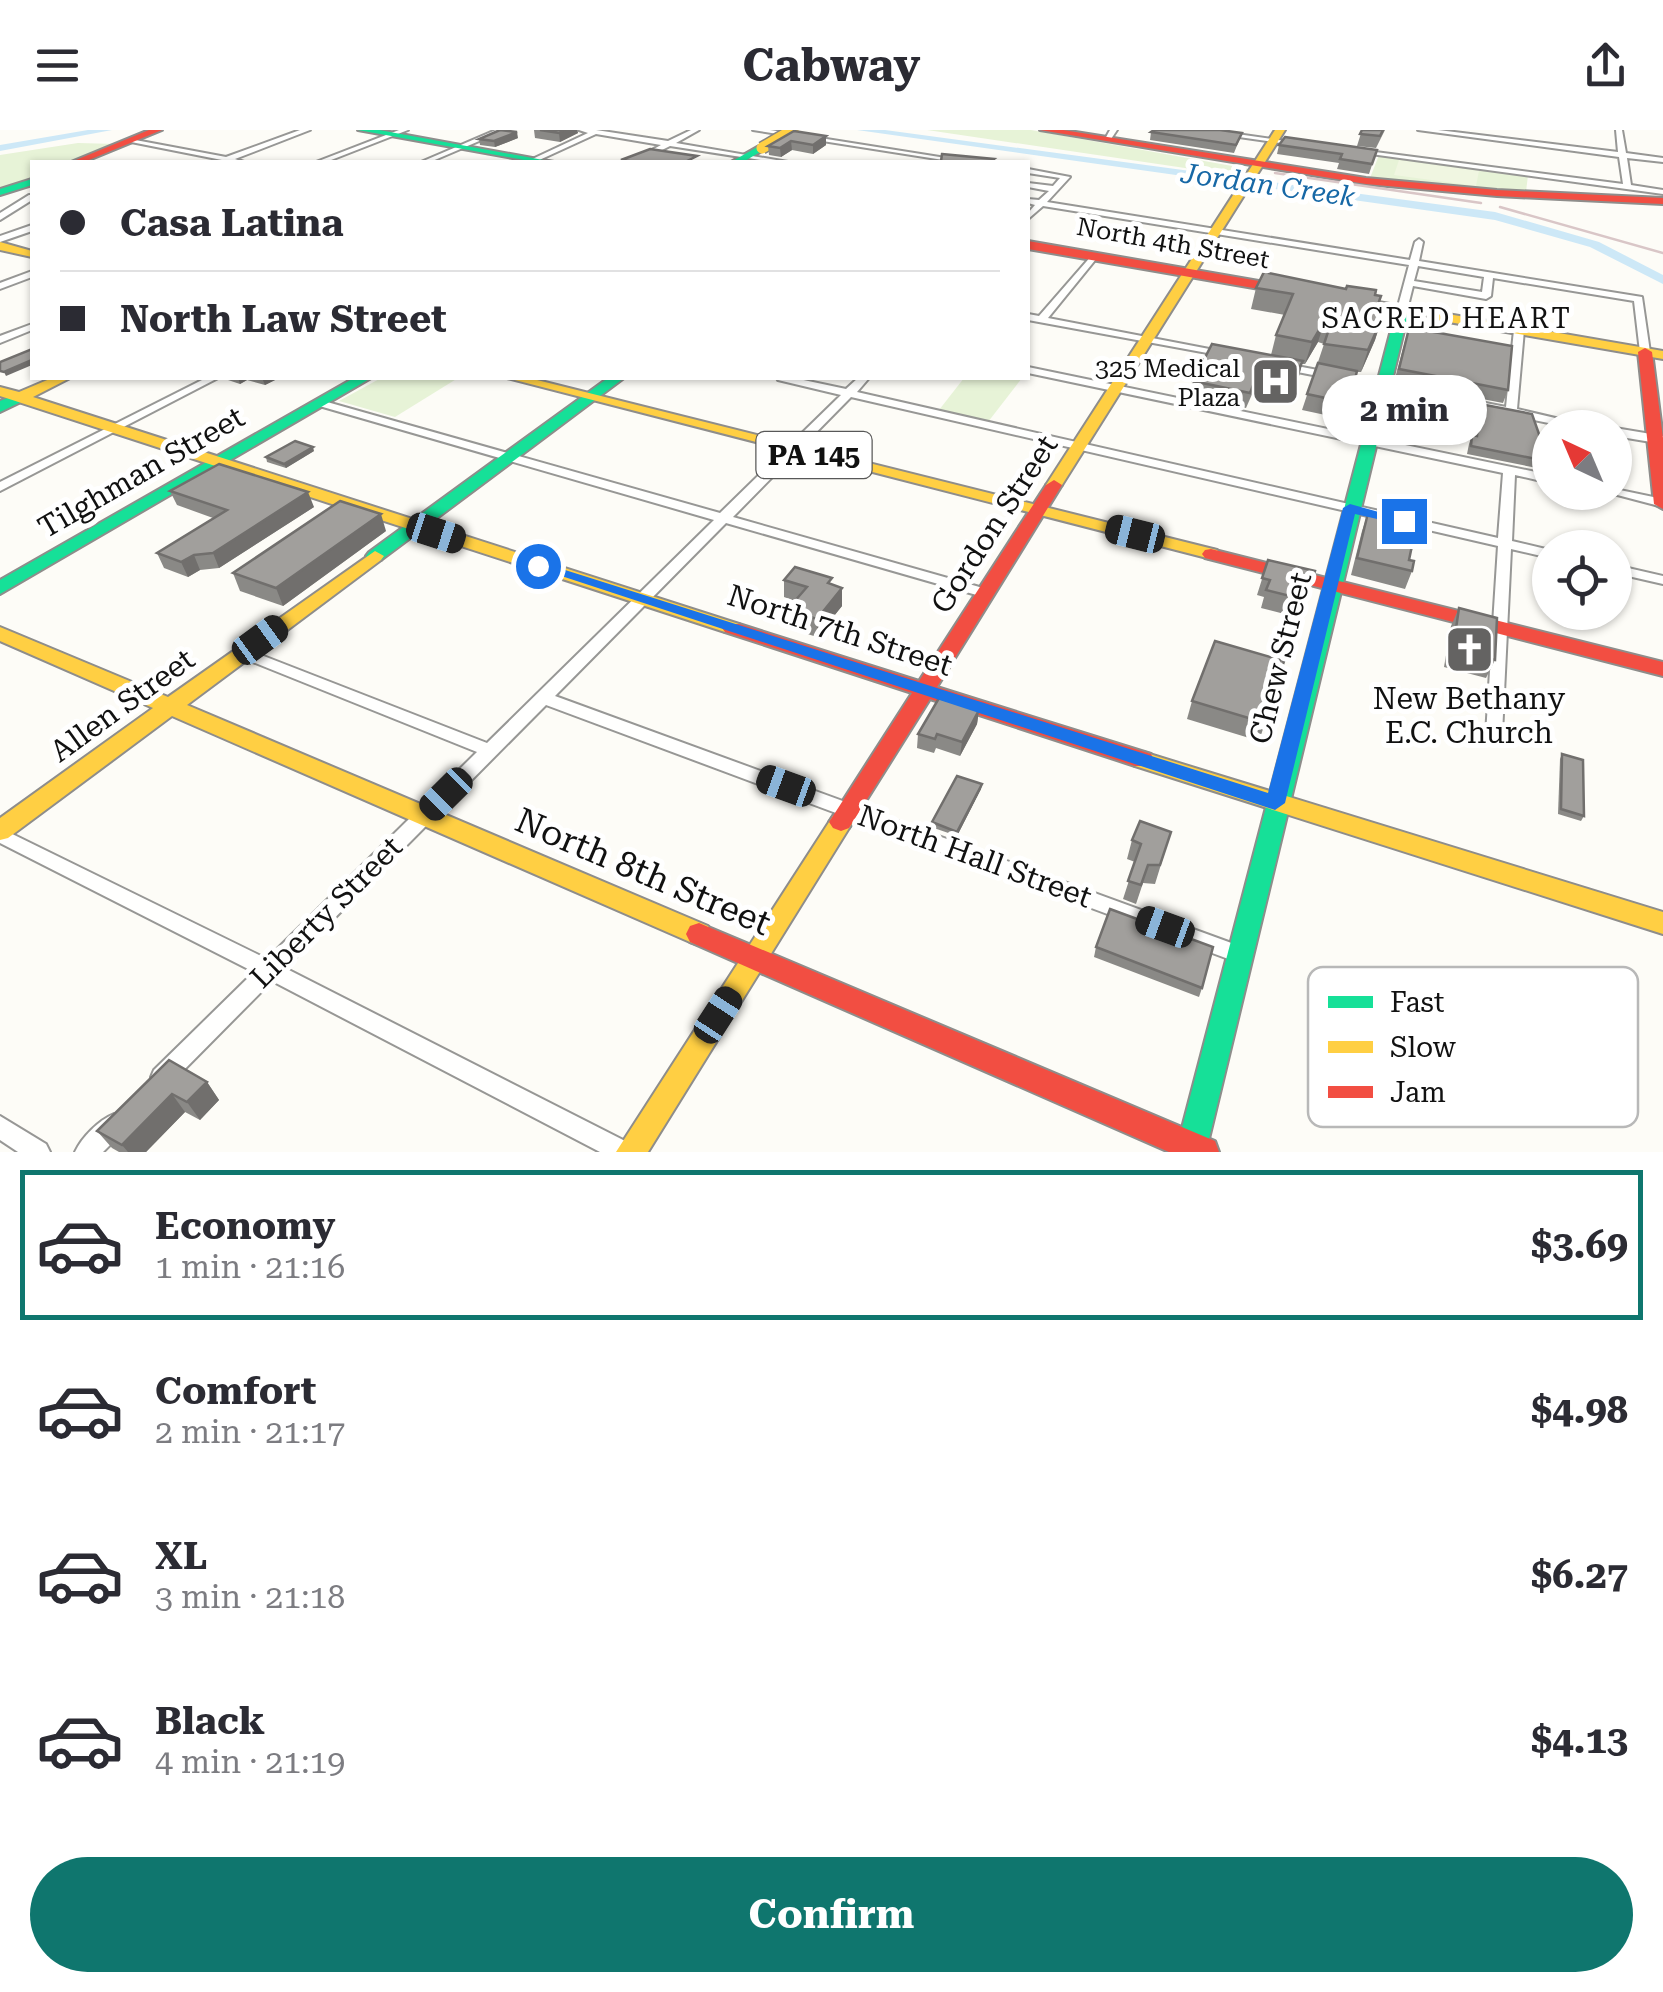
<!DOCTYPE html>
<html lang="en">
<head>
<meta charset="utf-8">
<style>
	:root { --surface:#fff; --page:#f2f2f3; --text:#2b2b33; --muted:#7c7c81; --line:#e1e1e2; --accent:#0f766e }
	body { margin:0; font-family:"Roboto Serif",serif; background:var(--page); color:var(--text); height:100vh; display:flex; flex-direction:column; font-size:38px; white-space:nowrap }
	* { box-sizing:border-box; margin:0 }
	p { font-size:32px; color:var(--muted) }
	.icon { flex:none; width:55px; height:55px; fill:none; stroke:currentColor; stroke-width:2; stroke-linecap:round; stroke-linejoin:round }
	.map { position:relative; height:1022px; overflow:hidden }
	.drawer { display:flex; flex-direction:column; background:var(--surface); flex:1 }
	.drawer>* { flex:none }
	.top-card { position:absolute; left:30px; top:30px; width:1000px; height:220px; border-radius:0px; box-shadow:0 2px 8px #0004; display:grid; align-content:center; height:220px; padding:0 30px; background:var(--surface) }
	.needle { width:65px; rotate:316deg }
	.fabs { position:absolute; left:1532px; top:280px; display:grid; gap:20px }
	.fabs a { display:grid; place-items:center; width:100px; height:100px; border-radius:50%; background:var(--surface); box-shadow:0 2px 8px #0004; font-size:50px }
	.end { position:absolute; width:45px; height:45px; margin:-22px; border:12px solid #1a73e8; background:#fff; box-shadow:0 0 0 5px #fff }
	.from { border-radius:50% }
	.bubble { position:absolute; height:70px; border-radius:35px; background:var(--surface); box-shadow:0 2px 8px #0004; font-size:32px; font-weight:700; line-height:70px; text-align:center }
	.car { position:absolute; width:30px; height:60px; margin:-30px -15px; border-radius:12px; box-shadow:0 0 8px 2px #0007; background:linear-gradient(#222 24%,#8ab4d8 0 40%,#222 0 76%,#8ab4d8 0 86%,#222 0) }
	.top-card b { display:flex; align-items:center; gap:35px; height:95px; font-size:38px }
	.top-card b+b { border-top:2px solid var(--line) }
	.top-card i { width:25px; height:25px; background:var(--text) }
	ul { padding:18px 0 0; list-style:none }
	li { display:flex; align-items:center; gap:30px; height:150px; margin:0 20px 15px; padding:0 10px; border:5px solid transparent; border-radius:0px }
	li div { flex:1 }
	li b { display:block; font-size:38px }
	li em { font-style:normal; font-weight:700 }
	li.current { border-color:var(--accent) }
	li>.icon { width:90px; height:90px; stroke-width:1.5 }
	.primary-button { display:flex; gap:20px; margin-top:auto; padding:20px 30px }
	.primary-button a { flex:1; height:115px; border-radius:60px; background:var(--accent); color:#fff; font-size:40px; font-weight:700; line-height:115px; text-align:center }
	header { display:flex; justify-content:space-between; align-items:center; height:130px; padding:0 30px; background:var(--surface); font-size:45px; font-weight:700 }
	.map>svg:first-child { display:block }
	.green { fill:#e7f3d7 }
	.pitch { fill:#f0f6e1 }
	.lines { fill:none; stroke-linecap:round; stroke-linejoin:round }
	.river { fill:#cde8f7; fill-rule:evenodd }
	.street-casing { stroke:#979795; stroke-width:4 }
	.fast-casing { stroke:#8e8d8b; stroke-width:4 }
	.slow-casing { stroke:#8e8d8b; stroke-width:4 }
	.jam-casing { stroke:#8e8d8b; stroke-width:4 }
	.street { fill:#fffffe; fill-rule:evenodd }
	.fast { fill:#16e098; fill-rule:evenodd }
	.slow { fill:#ffcf43; fill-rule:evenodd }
	.jam { fill:#f24e42; fill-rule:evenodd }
	.rail { stroke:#d9c6c7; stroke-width:2.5 }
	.slow-bridge-casing { stroke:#858482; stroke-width:14; stroke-linecap:butt }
	.slow-bridge { stroke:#ffcf43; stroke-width:11 }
	.wall { fill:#8a8986 }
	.shaded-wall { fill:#716f6d }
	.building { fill:#a19f9c; stroke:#716f6d; stroke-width:2.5 }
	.route { fill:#1a73e8 }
	.labels { text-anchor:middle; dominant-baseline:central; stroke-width:10; stroke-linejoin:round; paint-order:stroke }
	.far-street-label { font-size:25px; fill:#111; stroke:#fff }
	.far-poi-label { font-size:25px; fill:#111; stroke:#fff; text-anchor:end }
	.far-water-label { font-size:28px; font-style:italic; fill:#1768a6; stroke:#fff }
	.far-neighbourhood-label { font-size:28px; letter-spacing:2.5px; fill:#111; stroke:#fff }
	.shield { fill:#fff; stroke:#585858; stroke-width:2.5 }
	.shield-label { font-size:28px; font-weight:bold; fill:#111 }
	.street-label { font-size:30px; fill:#111; stroke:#fff }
	.poi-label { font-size:30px; fill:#111; stroke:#fff }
	.near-street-label { font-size:35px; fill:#111; stroke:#fff }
	.key { fill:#fff; stroke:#b8b8b8; stroke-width:2.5 }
	.key-label { font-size:28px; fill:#111 }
</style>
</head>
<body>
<header><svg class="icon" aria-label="menu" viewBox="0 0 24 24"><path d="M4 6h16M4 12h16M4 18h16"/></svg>Cabway<svg class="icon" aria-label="share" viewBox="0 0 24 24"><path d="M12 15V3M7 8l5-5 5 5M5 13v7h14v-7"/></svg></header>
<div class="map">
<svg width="1663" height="1022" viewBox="0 0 1663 1022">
	<rect width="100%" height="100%" fill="#fdfcf7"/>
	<g class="green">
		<path d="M927 0H1031L1249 39 1239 46Z"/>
		<path d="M78 13 117 14 73 32H32V50L0 60V25Z"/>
		<path d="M1379 25 1528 45 1526 62 1370 48Z"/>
		<path d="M381 248H458L395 287 339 271Z"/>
		<path d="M964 248H1022L988 292 939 280Z"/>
	</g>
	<path class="pitch" d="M1399 30 1479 41 1476 56 1394 45Z"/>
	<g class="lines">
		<g class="river">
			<path d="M88 0H112L0 21V15Z"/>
			<path d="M857 0H885L1495 82 1599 112 1663 145V154L1590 117 1495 90Z"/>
		</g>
		<defs>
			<g id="street">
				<path d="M300 0H310L235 29 244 32H232L126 11 130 9 226 27Z"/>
				<path d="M399 0H408L326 32H316Z"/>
				<path d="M496 0H505L430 32H421Z"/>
				<path d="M579 0H596L668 11 691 0H699L676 13 788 32H773L670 16 638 32H630L661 15 596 4 535 32H526L588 3Z"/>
				<path d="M753 0H770L971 32H956Z"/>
				<path d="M1110 0H1117L1111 9H1105Z"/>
				<path d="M1190 0H1209L1306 14 1302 16Z"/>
				<path d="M1418 0H1438L1618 22 1616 0H1622L1626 23 1663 28V32L1627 28 1631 55 1663 60V64L1356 22 1360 20 1623 54 1619 27Z"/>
				<path d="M1028 39 1070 47 1047 72 1410 130 1415 112 1419 109 1423 112 1419 131 1642 167 1650 222 1645 225 1640 222 1634 171 1493 148 1491 166 1486 169 1413 156 1407 180 1402 183 1397 180 1409 135 1043 76 1028 89V83L1035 75 1028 73V69L1039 70 1049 61 1028 57V53L1053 56 1060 48 1028 43ZM1418 136 1484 147 1482 162 1414 151Z"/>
				<path d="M29 65H32V70L0 90V83Z"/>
				<path d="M32 95V101L0 112V106Z"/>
				<path d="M1093 124 1096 125V129L1048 188 1225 222 1230 225 1229 227 1028 190V184L1039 186Z"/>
				<path d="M32 141V147L0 159V153Z"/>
				<path d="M32 194V200L0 213V206Z"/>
				<path d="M1519 197 1524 200 1517 279 1598 298H1573L1337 250 1332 247 1337 244 1506 277 1514 200Z"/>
				<path d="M1281 233 1323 241 1328 244 1323 247 1277 238V234Z"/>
				<path d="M1028 237 1550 345V353L1515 345 1512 411 1550 420V428L1511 419 1502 604 1500 608H1488L1486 604 1498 416 851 267 733 387 990 460 992 463 990 466H980L726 393 555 566 1245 818 1248 824 1245 830 1238 832 1231 830 546 575 285 838 631 1014 635 1022H600L272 851 170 954 162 957 154 954 151 947 154 940 254 842 0 713V698L267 829 477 622 238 526 235 523 238 520H248L487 613 714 390 316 275 314 273 320 270 720 383 841 265 778 250 777 248H794L846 259 858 248H869L857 262 1498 408 1503 343 1028 243Z"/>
				<path d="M206 248H218L0 361V352Z"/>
				<path d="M1615 298 1663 306V314L1615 306Z"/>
				<path d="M1615 359 1663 369V377L1606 362H1615Z"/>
				<path d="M1615 435 1663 446V454L1615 443Z"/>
				<path d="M114 984 122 987 125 995 122 1003 103 1022H75C82 1007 99 990 114 984Z"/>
				<path d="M0 986 46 1014 50 1022H18L0 1010Z"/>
			</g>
			<g id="fast">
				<path d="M358 0H379L554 32H535Z"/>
				<path d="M759 16 767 18 743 32H731Z"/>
				<path d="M32 49V55L0 65V59Z"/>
				<path d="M1397 177 1409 180 1207 1017 1205 1022H1179L1177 1017Z"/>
				<path d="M354 248H371L0 464V450Z"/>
				<path d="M608 248H624L381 430H369L366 426 369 422Z"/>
				<path d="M20 263 27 267 25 270 0 282V271Z"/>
			</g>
			<g id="slow">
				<path d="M1275 0H1285L1062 355 1054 360 1048 359 1046 355Z"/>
				<path d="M0 112 32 121V127L0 120Z"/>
				<path d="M1355 168 1663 221V229L1350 175 1349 172Z"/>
				<path d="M52 248H70L33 267 739 494 742 498 739 502H725L0 266V257L19 262Z"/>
				<path d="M507 248H529L1217 420 1220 424 1211 429Z"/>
				<path d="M375 421 384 426 381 430 187 575 708 796 712 804 708 812 699 815 690 812 172 586 8 708 0 710V688L153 578 0 511V497L168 567Z"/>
				<path d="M1143 622 1663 782V804L1135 636 1132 630 1135 624Z"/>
				<path d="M841 683 849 686 853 692 849 698 648 1022H616L833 686Z"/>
			</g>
			<g id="jam">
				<path d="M149 0H162L84 32H71Z"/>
				<path d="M1040 0H1063L1366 48 1497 60 1663 68V74L1497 66 1366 54Z"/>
				<path d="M1028 111 1282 155 1288 159 1282 163 1028 119Z"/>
				<path d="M1645 218 1652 222 1663 308V379L1654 374 1638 222Z"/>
				<path d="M1054 350 1062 355 937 557 1151 624 1154 630 1151 636H1135L930 569 849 698 841 701 833 698 829 692 833 686 912 563 725 502 722 498 725 494H739L919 551 1046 355Z"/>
				<path d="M1211 419 1663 532V546L1205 428 1202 424 1205 420Z"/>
				<path d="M699 793 1215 1011 1219 1022H1169L690 812 686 804 690 796Z"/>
			</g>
		</defs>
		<use href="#street" class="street-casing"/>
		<use href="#fast" class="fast-casing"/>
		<use href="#slow" class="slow-casing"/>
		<use href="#jam" class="jam-casing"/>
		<use href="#street" class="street"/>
		<use href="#fast" class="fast"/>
		<use href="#slow" class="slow"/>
		<use href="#jam" class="jam"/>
		<g class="rail">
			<path d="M1275 43 1481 73"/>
			<path d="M1500 77 1663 123"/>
		</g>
		<defs>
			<path id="slow-bridge" d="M762 18 793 0"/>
		</defs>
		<use href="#slow-bridge" class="slow-bridge-casing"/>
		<use href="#slow-bridge" class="slow-bridge"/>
	</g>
	<g class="wall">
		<path d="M534 0H577L578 3 560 12 535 8Z"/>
		<path d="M1362 0H1385L1376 18 1357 16Z"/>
		<path d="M794 1 826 15 813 24 792 20 781 27 769 25 768 16Z"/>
		<path d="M1151 2 1242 3 1234 23 1150 10Z"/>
		<path d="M518 8 495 17 480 15 479 9Z"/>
		<path d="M1279 15 1377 20 1369 44 1337 39 1339 33 1277 24Z"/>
		<path d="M1256 158 1375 165 1382 188 1375 210 1361 242H1357L1344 289 1302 280 1324 214 1318 212 1305 234H1302L1299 246 1288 265 1268 262 1266 265 1253 262 1246 278 1190 266 1193 251 1271 225 1276 205 1285 185 1251 179Z"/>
		<path d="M1414 178 1428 201 1508 260 1503 273 1394 252Z"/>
		<path d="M224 248H279L265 255 247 250 240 254 225 249Z"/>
		<path d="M1480 274 1541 330 1537 338 1467 324 1469 314 1472 305 1474 306 1477 282Z"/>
		<path d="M314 321 286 338 267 332 266 327Z"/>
		<path d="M170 361 314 377 219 438 200 440 188 447 164 438 157 423 213 388 177 375Z"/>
		<path d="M1368 383 1418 407 1410 424 1409 430 1412 441 1405 459 1351 445 1362 401Z"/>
		<path d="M386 401 283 476 240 461 233 443Z"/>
		<path d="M1268 430 1306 470 1300 488 1261 478 1264 467 1257 465Z"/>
		<path d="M784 450 832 455 842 458V476L817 507 788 498 787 480 795 471 784 467Z"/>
		<path d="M1459 478 1495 530 1486 548 1444 537 1451 496Z"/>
		<path d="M1192 571 1265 593 1259 611 1187 589Z"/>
		<path d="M979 580 977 594 960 626 936 618 934 623 917 618 918 604Z"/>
		<path d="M1562 624 1584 686 1581 691 1558 684 1560 629Z"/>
		<path d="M982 654 981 659 957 706 931 697 932 692Z"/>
		<path d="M1171 702 1155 754 1143 753 1136 774 1123 769 1135 732 1127 729 1132 710Z"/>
		<path d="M1096 817 1202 858 1199 867 1094 827Z"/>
		<path d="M169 930 207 952 219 970 200 990 185 982 146 1022H119L112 1018 97 1001Z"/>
	</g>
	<g class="shaded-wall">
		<path d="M565 0H577L578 3 560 12 559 3Z"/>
		<path d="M517 2 518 8 495 17 494 11Z"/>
		<path d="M826 6V15L813 24V15Z"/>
		<path d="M791 11 792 20 781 27 780 18Z"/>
		<path d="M1382 188 1375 210 1361 242 1368 220Z"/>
		<path d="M1325 190 1318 212 1305 234 1312 212Z"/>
		<path d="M32 230V235L6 246 4 242Z"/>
		<path d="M1303 231 1299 246 1288 265 1292 250Z"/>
		<path d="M238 248H246L247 250 240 254Z"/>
		<path d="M262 248H279L265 255Z"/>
		<path d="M313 317 314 321 286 338 284 334Z"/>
		<path d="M308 362 314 377 219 438 213 423Z"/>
		<path d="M381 384 386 401 283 476 276 458Z"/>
		<path d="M194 425 200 440 188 447 181 432Z"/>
		<path d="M842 458V476L817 507V489Z"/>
		<path d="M979 580 977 594 960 626 962 612Z"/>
		<path d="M982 654 981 659 957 706V702Z"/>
		<path d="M207 952 219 970 200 990 187 972Z"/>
		<path d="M172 964 185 982 146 1022H128L122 1015Z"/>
	</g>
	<g class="building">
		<path d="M500 0 517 2 494 11 479 9Z"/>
		<path d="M540 0H565L559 3Z"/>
		<path d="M1154 0H1220L1242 3 1236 15 1151 2Z"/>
		<path d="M1362 0H1383L1380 6 1360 4Z"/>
		<path d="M794 1 826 6 813 15 791 11 780 18 768 16Z"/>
		<path d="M1285 7 1377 20 1372 34 1340 29 1342 24 1279 15Z"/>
		<path d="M650 19 697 26 685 32H636L621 30Z"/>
		<path d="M942 24 994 29 990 32H953L941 31Z"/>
		<path d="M1264 142 1346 159 1347 156 1376 160 1375 165 1381 166 1377 177 1382 188 1368 220 1324 214 1331 193 1325 190 1312 212 1276 205 1293 164 1256 158Z"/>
		<path d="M1414 178 1432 181 1428 201 1512 216 1508 260 1399 239Z"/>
		<path d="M1212 214 1303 231 1292 250 1272 247 1270 250 1256 248 1250 263 1193 251Z"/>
		<path d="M32 219V230L4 242 0 241V232Z"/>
		<path d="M1318 233 1357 241 1349 273 1307 264Z"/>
		<path d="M1480 274 1532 284 1539 304 1541 330 1471 316 1472 305 1477 306Z"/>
		<path d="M295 311 313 317 284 334 266 327Z"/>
		<path d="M219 334 308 362 213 423 194 425 181 432 157 423 227 380 170 361Z"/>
		<path d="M340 371 381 384 276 458 233 443Z"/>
		<path d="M1368 383 1393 386 1420 396 1418 407 1414 406 1409 430 1414 431 1412 441 1357 428Z"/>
		<path d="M1268 430 1315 441 1306 470 1266 460 1270 450 1262 448Z"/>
		<path d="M795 437 832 448 828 453 842 458 817 489 787 480 807 457 784 450Z"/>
		<path d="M1459 478 1497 488 1495 530 1453 519Z"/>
		<path d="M1215 511 1284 531 1265 593 1192 571Z"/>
		<path d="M939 568 979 580 962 612 937 604 935 609 918 604Z"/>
		<path d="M1562 624 1583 630 1584 686 1561 679Z"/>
		<path d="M957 646 982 654 957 702 932 692Z"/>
		<path d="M1140 691 1171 702 1160 735H1148L1141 755 1128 751 1141 714 1132 710Z"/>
		<path d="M1110 779 1213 817 1202 858 1096 817Z"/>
		<path d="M169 930 207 952 187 972 172 964 122 1015 97 1001Z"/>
	</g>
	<path class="route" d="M1350 374 1411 391 1404 395 1355 384 1285 673 1275 680 531 436 543 433 1268 663 1343 378Z"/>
	<defs>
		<symbol id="hospital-square" viewBox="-11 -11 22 22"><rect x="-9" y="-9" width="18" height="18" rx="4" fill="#646362" stroke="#fff"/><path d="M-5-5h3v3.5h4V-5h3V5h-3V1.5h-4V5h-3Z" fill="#fff"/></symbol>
		<symbol id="church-square" viewBox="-11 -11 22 22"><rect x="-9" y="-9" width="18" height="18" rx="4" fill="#646362" stroke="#fff"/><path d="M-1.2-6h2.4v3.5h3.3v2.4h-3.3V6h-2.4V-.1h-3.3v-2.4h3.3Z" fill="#fff"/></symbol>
	</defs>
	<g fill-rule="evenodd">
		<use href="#hospital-square" x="1248" y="224" width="55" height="55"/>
		<use href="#church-square" x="1442" y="492" width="55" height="55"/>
	</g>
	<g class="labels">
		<g class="far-street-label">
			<text transform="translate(1173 113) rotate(10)">North 4th Street</text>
		</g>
		<g class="far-poi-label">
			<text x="1240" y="238">325 Medical<tspan x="1240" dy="29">Plaza</tspan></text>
		</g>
		<g class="far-water-label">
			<text transform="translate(1268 55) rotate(8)">Jordan Creek</text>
		</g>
		<g class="far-neighbourhood-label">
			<text x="1447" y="188">SACRED HEART</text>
		</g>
		<rect class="shield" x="756.5" y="302" width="115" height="46" rx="8"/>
		<g class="shield-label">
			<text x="814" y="325">PA 145</text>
		</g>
		<g class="street-label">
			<text transform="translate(141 342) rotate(-30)">Tilghman Street</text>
			<text transform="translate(994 394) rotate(-57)">Gordon Street</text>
			<text transform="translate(840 500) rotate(18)">North 7th Street</text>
			<text transform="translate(1280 528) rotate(-76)">Chew Street</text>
			<text transform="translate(122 575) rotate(-36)">Allen Street</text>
			<text transform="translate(975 726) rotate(20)">North Hall Street</text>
			<text transform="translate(326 782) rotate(-45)">Liberty Street</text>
		</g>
		<g class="poi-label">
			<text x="1469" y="568">New Bethany<tspan x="1469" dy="34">E.C. Church</tspan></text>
		</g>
		<g class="near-street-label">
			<text transform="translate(643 742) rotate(23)">North 8th Street</text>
		</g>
	</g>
	<rect x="1308" y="837" width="330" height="160" rx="15" class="key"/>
	<rect x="1328" y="866" width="45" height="12" fill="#16e098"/>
	<rect x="1328" y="911" width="45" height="12" fill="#ffcf43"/>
	<rect x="1328" y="956" width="45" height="12" fill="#f24e42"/>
	<g class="key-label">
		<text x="1390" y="882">Fast</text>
		<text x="1390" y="927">Slow</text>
		<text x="1390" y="972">Jam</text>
	</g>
</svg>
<div class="fabs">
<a><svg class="needle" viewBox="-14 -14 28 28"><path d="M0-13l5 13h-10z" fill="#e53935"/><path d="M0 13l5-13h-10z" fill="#7c7c81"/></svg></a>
<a><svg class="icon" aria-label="locate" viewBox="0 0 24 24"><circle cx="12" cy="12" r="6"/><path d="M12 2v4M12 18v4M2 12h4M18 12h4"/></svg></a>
</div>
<i class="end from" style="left:538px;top:436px"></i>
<i class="end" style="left:1404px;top:391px"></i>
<div class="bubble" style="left:1322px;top:245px;width:165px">2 min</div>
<i class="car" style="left:436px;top:403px;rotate:108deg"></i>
<i class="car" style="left:1135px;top:404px;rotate:284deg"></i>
<i class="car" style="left:260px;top:510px;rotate:54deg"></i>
<i class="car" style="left:786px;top:656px;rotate:290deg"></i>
<i class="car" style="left:446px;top:664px;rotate:225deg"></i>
<i class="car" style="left:1165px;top:797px;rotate:290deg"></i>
<i class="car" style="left:718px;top:885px;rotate:33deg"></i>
<div class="top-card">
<b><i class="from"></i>Casa Latina</b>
<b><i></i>North Law Street</b>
</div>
</div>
<section class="drawer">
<ul>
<li class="current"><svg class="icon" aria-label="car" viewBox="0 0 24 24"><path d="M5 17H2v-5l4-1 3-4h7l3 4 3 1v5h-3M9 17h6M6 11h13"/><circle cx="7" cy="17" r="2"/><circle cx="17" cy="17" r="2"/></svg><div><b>Economy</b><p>1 min · 21:16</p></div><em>$3.69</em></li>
<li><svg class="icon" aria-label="car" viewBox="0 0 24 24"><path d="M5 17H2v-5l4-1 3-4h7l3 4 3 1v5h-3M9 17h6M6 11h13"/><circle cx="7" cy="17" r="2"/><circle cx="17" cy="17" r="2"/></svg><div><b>Comfort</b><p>2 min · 21:17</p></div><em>$4.98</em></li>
<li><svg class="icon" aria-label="car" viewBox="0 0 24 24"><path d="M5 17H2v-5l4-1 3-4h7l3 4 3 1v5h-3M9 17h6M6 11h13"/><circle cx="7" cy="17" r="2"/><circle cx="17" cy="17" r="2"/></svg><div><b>XL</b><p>3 min · 21:18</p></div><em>$6.27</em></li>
<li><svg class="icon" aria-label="car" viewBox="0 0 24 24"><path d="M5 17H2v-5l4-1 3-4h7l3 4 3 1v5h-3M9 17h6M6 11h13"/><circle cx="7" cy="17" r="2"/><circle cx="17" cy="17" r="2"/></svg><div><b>Black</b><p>4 min · 21:19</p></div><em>$4.13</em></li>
</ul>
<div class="primary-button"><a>Confirm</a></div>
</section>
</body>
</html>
